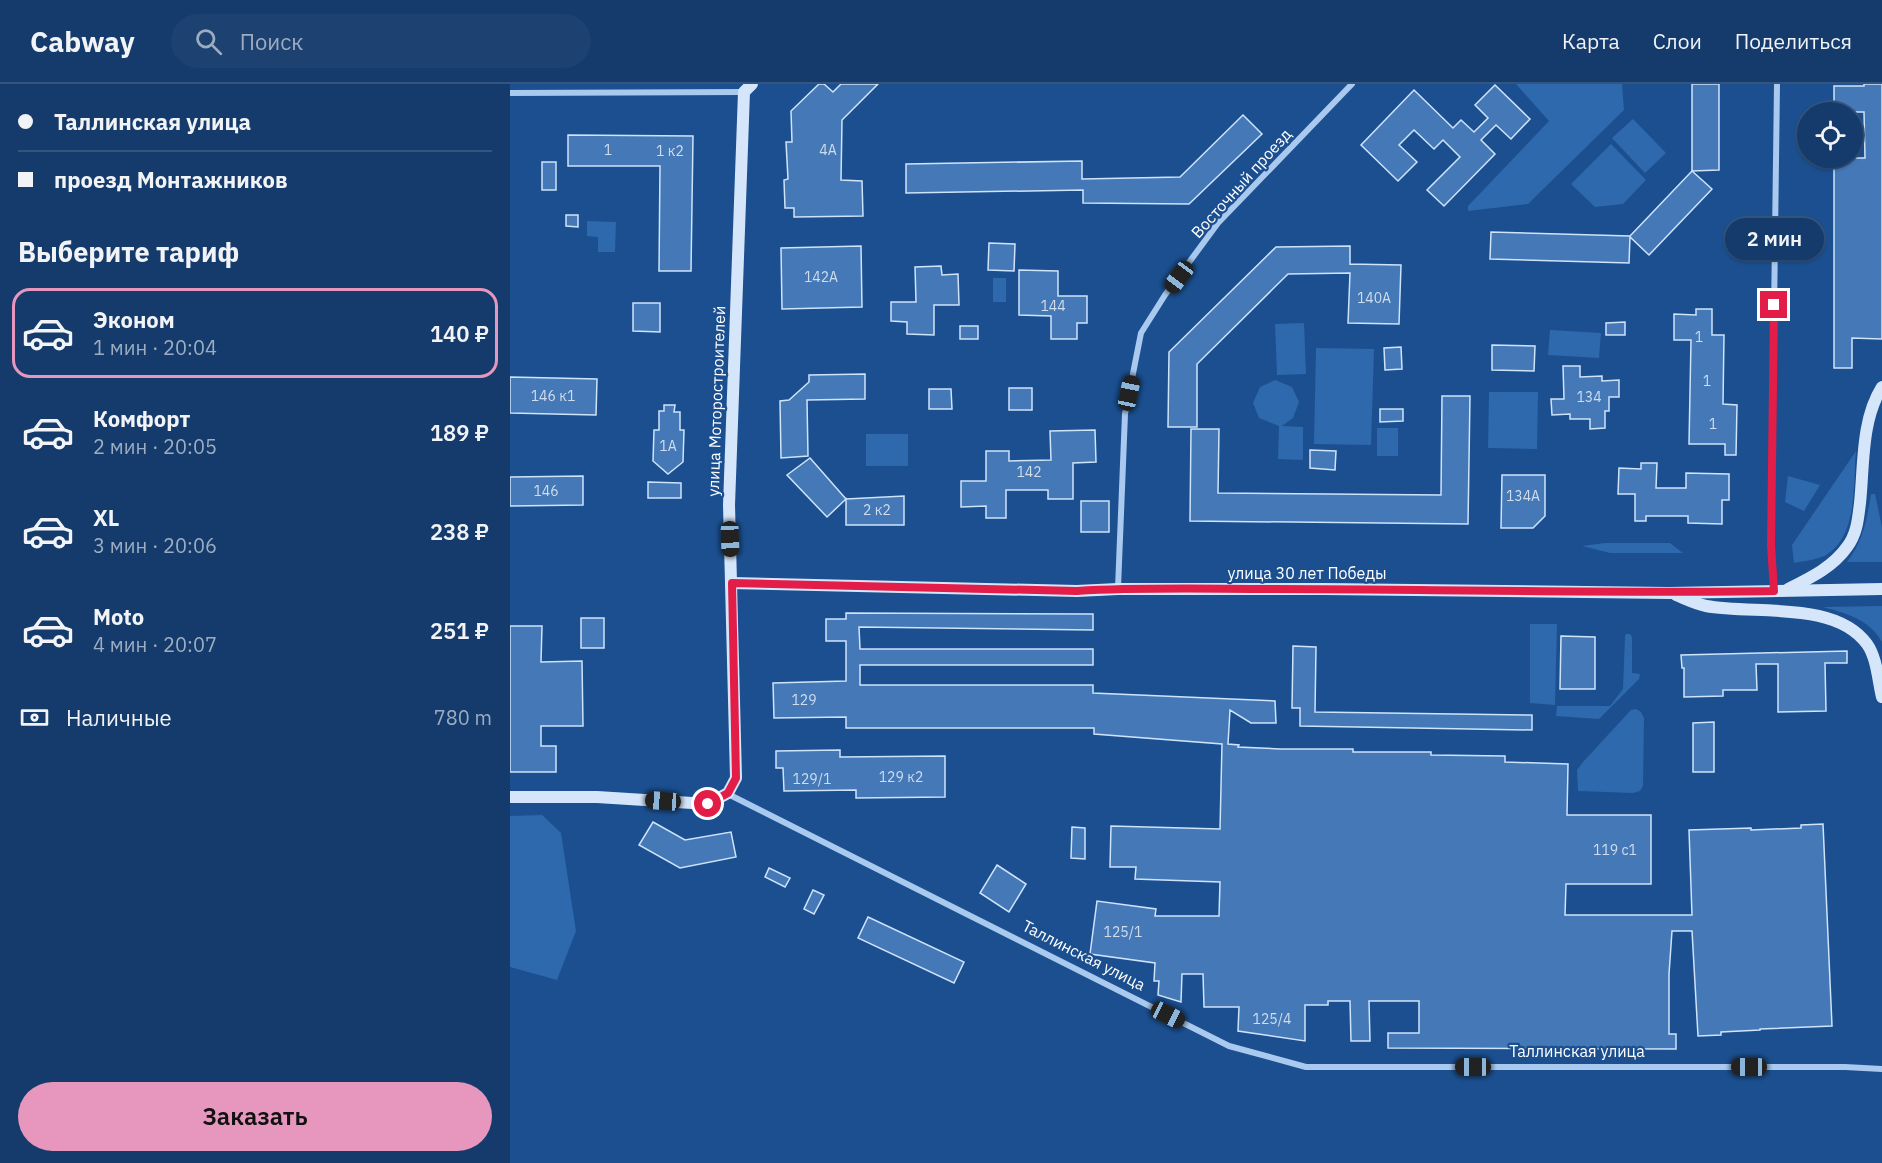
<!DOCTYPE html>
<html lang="ru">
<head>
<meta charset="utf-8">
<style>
	:root { --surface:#143b6b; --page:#1d4271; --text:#f1f3f6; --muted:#9dadc1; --line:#33557e; --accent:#e797bd }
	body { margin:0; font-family:"IBM Plex Sans",sans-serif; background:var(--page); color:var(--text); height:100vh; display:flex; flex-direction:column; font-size:22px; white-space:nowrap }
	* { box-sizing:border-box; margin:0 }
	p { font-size:20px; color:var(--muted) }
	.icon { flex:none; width:33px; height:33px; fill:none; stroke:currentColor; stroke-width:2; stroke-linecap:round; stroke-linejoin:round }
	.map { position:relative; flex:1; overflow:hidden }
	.panel { display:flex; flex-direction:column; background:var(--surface); width:510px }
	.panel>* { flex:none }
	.guide { display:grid; align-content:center; height:132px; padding:0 18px; background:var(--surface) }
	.tools { position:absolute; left:1287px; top:18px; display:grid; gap:12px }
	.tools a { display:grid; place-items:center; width:66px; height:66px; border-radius:50%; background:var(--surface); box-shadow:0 2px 4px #0004,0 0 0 2px var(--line); font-size:30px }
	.end { position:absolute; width:27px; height:27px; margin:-14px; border:8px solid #e11d48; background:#fff; box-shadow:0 0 0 3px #fff }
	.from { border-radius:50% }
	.bubble { position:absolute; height:42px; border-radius:21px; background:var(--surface); box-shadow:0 2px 4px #0004,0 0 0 2px var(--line); font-size:20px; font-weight:600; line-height:42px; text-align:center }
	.car { position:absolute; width:18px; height:36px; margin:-18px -9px; border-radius:8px; box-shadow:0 0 4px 2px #0007; background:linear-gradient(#222 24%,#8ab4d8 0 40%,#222 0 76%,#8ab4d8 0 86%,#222 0) }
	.guide b { display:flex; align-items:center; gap:21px; height:57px; font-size:22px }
	.guide b+b { border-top:2px solid var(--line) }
	.guide i { width:15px; height:15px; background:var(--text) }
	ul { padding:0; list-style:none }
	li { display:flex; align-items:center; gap:18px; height:90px; margin:0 12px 9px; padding:0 6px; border:3px solid transparent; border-radius:18px }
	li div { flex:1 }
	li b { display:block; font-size:22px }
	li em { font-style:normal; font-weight:600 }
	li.current { border-color:var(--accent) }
	li>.icon { width:54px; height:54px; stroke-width:1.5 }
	h2 { padding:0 18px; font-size:27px; line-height:72px }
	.pay { display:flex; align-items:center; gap:15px; height:66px; padding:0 18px; font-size:22px }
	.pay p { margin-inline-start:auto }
	.cta { display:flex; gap:12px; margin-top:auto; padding:12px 18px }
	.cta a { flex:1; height:69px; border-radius:36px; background:var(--accent); color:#111; font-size:24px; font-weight:600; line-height:69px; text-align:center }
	header { display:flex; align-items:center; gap:36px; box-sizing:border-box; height:84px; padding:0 30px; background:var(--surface); border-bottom:2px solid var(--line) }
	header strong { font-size:28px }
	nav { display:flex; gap:33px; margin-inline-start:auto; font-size:21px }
	.search { width:420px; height:54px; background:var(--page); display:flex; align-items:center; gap:15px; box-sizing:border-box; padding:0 21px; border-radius:33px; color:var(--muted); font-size:22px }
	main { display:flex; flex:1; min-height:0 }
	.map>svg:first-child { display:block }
	.green { fill:#2e69ad }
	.building { fill:#4478b7; stroke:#cfe3fa; stroke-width:1.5 }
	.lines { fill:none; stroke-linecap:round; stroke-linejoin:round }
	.street { stroke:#a9c9ee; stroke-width:6 }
	.secondary { stroke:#d6e6fa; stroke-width:12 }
	.route { stroke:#e11d48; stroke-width:8 }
	.labels { text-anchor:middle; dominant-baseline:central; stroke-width:4.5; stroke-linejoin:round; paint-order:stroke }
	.number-label { font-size:14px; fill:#d0dded }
	.street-label { font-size:16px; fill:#fff; stroke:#1b4f8f }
</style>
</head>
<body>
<header>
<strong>Cabway</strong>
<div class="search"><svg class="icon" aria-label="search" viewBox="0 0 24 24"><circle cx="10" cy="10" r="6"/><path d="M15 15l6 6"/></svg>Поиск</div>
<nav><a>Карта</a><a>Слои</a><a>Поделиться</a></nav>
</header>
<main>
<section class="panel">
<div class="guide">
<b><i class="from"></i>Таллинская улица</b>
<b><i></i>проезд Монтажников</b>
</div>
<h2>Выберите тариф</h2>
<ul>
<li class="current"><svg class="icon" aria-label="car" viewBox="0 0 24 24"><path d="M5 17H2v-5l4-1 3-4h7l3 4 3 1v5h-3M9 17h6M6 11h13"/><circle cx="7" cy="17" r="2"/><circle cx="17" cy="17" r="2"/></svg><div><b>Эконом</b><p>1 мин · 20:04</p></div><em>140 ₽</em></li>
<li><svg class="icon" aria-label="car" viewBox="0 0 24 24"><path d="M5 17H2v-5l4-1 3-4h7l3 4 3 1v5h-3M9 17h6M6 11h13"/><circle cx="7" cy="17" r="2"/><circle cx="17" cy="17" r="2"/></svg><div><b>Комфорт</b><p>2 мин · 20:05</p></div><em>189 ₽</em></li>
<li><svg class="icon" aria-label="car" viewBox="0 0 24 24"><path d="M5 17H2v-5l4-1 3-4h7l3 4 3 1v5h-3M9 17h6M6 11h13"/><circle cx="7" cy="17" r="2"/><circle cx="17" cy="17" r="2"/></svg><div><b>XL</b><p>3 мин · 20:06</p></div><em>238 ₽</em></li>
<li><svg class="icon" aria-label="car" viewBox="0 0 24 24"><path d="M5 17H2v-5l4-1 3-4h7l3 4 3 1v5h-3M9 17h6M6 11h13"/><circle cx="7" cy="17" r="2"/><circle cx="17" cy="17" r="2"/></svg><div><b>Moto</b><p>4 мин · 20:07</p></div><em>251 ₽</em></li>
</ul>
<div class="pay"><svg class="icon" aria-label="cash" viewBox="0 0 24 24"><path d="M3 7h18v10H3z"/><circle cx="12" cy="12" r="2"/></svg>Наличные<p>780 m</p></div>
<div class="cta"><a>Заказать</a></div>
</section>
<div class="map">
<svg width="1372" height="1079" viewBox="0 0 1372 1079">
	<rect width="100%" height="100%" fill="#1b4f8f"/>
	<g class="green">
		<path d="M1006 0H1112L1114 26 1018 120 958 127V122L1039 37Z"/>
		<path d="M1123 35 1156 69 1135 89 1102 54Z"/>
		<path d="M1101 60 1136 96 1113 120 1085 123 1061 100Z"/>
		<path d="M77 137 106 138 105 168H88V153L77 152Z"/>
		<rect x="483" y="194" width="13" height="24"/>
		<path d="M794 239 796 290 767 291 765 240Z"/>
		<path d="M1040 246 1091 249 1089 274 1038 271Z"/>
		<path d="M806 264 864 265 861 361 804 360Z"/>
		<path d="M765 296 782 303 789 318 783 334 772 342 793 343V376L768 375 769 342 749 334 743 319 750 303Z"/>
		<path d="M979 308H1028L1027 365 978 364Z"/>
		<rect x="867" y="344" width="21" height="28"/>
		<rect x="356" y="350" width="42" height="32"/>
		<path d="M1346 367C1343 400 1348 452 1316 471 1307 476 1293 477 1284 479L1282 461Z"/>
		<path d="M1278 392 1310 401 1294 427 1275 418Z"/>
		<path d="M1361 410H1365L1372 443V478H1337C1353 457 1357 436 1361 410Z"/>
		<path d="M1095 459H1160L1173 469H1100L1072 462Z"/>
		<path d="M1372 522V558C1360 536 1336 529 1313 523Z"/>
		<path d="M1020 540H1047L1045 621 1020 619Z"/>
		<path d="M1116 550H1120L1122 553V589L1130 590 1129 595 1089 635 1046 632 1047 622H1100L1113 605 1115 552Z"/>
		<path d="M1126 625 1131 628 1134 634 1133 702 1130 707 1123 709 1068 707 1067 686 1073 678 1121 626Z"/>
		<path d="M32 731 51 749 66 847 47 896 0 883V732Z"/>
	</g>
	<g class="building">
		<path d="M309 0H314L323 8 331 0H368L332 36 331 96 352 97 353 132 284 133V124H275L274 96 278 95 276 58H282L281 27Z"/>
		<path d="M1182 0H1209V86L1182 87Z"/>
		<path d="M1354 0H1372V255L1342 254V284H1324V74H1355L1354 28H1324V2H1354Z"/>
		<path d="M985 1 1020 35 1001 55 986 41 971 56 985 70 934 122 917 106 950 73 933 56 924 65 904 46 889 61 907 78 888 97 851 61 904 6 943 44 951 36 964 48 978 34 965 21Z"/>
		<path d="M733 31 752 50 679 120 573 119V106L396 109V80L572 77V95L670 93Z"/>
		<path d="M58 51 183 52 181 187H149L150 82H58Z"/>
		<rect x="32" y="78" width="14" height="28"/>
		<path d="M1182 87 1202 105 1139 171 1120 153 1119 179 980 175 981 148 1120 152Z"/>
		<path d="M56 131H68V143L56 142Z"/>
		<path d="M479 159 505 160 504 187 478 186Z"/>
		<path d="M351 162 352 223 272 225 271 164Z"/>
		<path d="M840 162V181V180L891 181 889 240 838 239 840 189 778 190 687 280V343H658L659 268 766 163Z"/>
		<path d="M431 182 432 191 448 190 449 221H424V251L397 250V238L381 237V218H406L405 183Z"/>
		<path d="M509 186 548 187V212H577V239H567V255H541V232L509 231Z"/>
		<path d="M123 219H150V248L123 247Z"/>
		<path d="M1186 225H1202V251H1214L1213 320 1227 321 1226 371H1215V360H1179L1181 256H1164V230L1186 231Z"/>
		<path d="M1115 238V251H1096V239Z"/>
		<rect x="450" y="242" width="18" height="13"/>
		<path d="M982 261 1025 262 1024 287 982 286Z"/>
		<path d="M891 263 892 285 875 286 874 264Z"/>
		<path d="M1053 282H1070V293L1092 292V297L1109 296V313H1099V327H1095V344L1080 345V335H1060V330L1042 331 1041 315H1054Z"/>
		<path d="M355 290V315L297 316 298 372 271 374 270 317 279 316 299 298V291Z"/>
		<path d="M0 293 87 295 86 331 0 329Z"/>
		<rect x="499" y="304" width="23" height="22"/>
		<path d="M419 305H441L442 325H419Z"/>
		<path d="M932 312H960L958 440 680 437 681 345H709L708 409 931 411Z"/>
		<path d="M154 321H165L164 328H170V346H174L173 378 158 390 143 377 144 346H149V327H154Z"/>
		<path d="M870 325H893V337L870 338Z"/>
		<path d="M585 346 586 378 563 379V415H538V406H496V434H476V422L451 423V397H476V367H499V377L541 376 540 347Z"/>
		<path d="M800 366 826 367 825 386 800 384Z"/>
		<path d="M300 374 336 415 394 412V441H336V415L317 433 277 391Z"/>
		<path d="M1131 379H1147L1146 404H1176V389L1219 390V416H1212V440L1178 439V432H1136V437H1125V410H1108L1109 384 1131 385Z"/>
		<path d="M992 391H1035V432L1023 444H991Z"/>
		<path d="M73 392V421L0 422V393Z"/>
		<path d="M138 398 171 399V414H138Z"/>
		<rect x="571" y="417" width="28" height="31"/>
		<path d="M336 529 583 530V546L349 543 350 565H583V581H350V601H583V609L765 617 766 639H741L720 626 718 660 729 661 728 663 770 665H843V668H921V671L995 672V678L1058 680 1057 731H1141V800H1056L1055 831H1182L1179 746 1241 744V746L1291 744V741L1313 740 1322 942 1250 945V946L1211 948V951L1188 952 1182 847H1162L1159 890V950H1166V965L878 964V949H909V917H859L860 957H841L840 917H818V921H795V957L728 947 729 923H694L693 890H672L671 918 648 911 649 897H644L645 879 580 870 587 817 646 825 645 832H709L710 798 625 795 626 783H600L601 742 710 745 712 660 584 650V644H336V633L264 634 263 599 336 597V557H316V535H336Z"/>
		<rect x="71" y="534" width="23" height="30"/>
		<path d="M0 542H32L31 578 72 577 73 642H31V662H46V688H0Z"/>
		<path d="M1051 552 1085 553V605H1050Z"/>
		<path d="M783 562 806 563 805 628 1022 631V646L790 642V624H782Z"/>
		<path d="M1337 567V579H1315L1316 627 1268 628V580H1246L1247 606H1213V612L1174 613V584H1172L1171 571Z"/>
		<path d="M1204 638V688H1183V639Z"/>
		<path d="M330 666V673L435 672V713L346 714V706L274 707 273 684H266V667Z"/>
		<path d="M143 738 175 756 221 748 226 773 170 784 129 761Z"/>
		<path d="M562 743 575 744V775L561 774Z"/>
		<path d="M487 781 516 800 499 828 470 809Z"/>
		<path d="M259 784 280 794 275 803 255 793Z"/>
		<path d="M303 806 314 811 304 830 294 825Z"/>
		<path d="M358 833 454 878 444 899 348 854Z"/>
	</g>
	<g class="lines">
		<g class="street">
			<path d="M0 9 234 8"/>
			<path d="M608 504 615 330 631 249 655 211 708 139 842 0"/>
			<path d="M1264 507 1261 461 1267 0"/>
			<path d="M218 710 719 962 796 983H1335L1372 985"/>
		</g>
		<g class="secondary">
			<path d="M221 499 567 507 608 505H814L1159 509 1372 505"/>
			<path d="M1278 505C1300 494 1323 483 1337 463 1347 450 1348 435 1350 419 1354 382 1351 336 1372 303"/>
			<path d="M1166 511C1176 515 1186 520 1196 522 1245 531 1325 516 1357 560 1367 574 1368 597 1372 613"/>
			<path d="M0 713H87L198 720 218 709 226 694 219 421 234 8 242 0"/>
		</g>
	</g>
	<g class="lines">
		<path class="route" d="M198 720 218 709 226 694 222 499 567 507C632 503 698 505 763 505 930 505 1097 510 1264 507L1261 461 1264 221"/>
	</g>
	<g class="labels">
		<g class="number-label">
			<text x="98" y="66">1</text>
			<text x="318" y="66">4А</text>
			<text x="160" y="67">1 к2</text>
			<text x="311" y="193">142А</text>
			<text x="864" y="214">140А</text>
			<text x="543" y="222">144</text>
			<text x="1189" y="253">1</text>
			<text x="1197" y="297">1</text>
			<text x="43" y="312">146 к1</text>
			<text x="1079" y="313">134</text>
			<text x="1203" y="340">1</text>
			<text x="158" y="362">1А</text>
			<text x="519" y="388">142</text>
			<text x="36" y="407">146</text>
			<text x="1013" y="412">134А</text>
			<text x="367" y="426">2 к2</text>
			<text x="294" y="616">129</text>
			<text x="391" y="693">129 к2</text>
			<text x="302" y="695">129/1</text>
			<text x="1105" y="766">119 с1</text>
			<text x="613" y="848">125/1</text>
			<text x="762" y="935">125/4</text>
		</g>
		<g class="street-label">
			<text transform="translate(731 99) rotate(-48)">Восточный проезд</text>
			<text transform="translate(206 317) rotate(-88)">улица Моторостроителей</text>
			<text x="797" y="489">улица 30 лет Победы</text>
			<text transform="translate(574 871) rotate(27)">Таллинская улица</text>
			<text x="1067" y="967">Таллинская улица</text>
		</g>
	</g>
</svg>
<div class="tools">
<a><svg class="icon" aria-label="locate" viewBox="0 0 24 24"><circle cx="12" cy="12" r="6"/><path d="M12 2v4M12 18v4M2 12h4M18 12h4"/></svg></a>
</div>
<i class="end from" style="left:198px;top:720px"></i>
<i class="end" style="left:1264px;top:221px"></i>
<div class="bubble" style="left:1215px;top:134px;width:99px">2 мин</div>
<i class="car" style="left:669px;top:193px;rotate:217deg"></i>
<i class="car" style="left:619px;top:309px;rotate:12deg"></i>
<i class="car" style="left:220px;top:455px;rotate:178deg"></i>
<i class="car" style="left:153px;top:717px;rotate:274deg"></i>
<i class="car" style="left:658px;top:931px;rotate:117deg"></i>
<i class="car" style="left:963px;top:983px;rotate:270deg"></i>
<i class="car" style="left:1239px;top:983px;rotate:270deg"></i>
</div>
</main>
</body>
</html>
